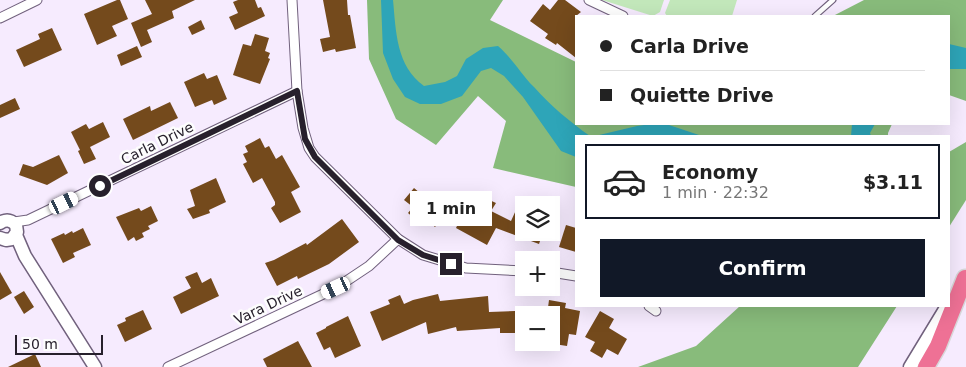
<!DOCTYPE html>
<html lang="en">
<head>
<meta charset="utf-8">
<style>
	:root { --surface:#fff; --page:#f6f6f6; --text:#222; --muted:#767676; --line:#e0e0e0; --accent:#111827 }
	body { margin:0; font-family:"DejaVu Sans",sans-serif; background:var(--page); color:var(--text); height:100vh; display:flex; flex-direction:column; font-size:19px; white-space:nowrap }
	* { box-sizing:border-box; margin:0 }
	p { font-size:16px; color:var(--muted) }
	.icon { flex:none; width:28px; height:28px; fill:none; stroke:currentColor; stroke-width:2; stroke-linecap:round; stroke-linejoin:round }
	.map { position:relative; flex:1; overflow:hidden }
	.sheet { position:absolute; left:575px; top:135px; width:375px; height:172px; display:flex; flex-direction:column; background:var(--surface); border-radius:0px; box-shadow:0 5px 20px #0002 }
	.sheet>* { flex:none }
	.banner { position:absolute; left:575px; top:15px; width:375px; height:110px; border-radius:0px; box-shadow:0 5px 20px #0002; display:grid; align-content:center; height:110px; padding:0 25px; background:var(--surface) }
	.buttons { position:absolute; left:515px; top:196px; display:grid; gap:10px }
	.buttons a { display:grid; place-items:center; width:45px; height:45px; border-radius:0px; background:var(--surface); box-shadow:0 5px 20px #0002; font-size:25px }
	.scale { position:absolute; left:15px; bottom:12px; width:88px; box-sizing:border-box; padding-left:5px; border:2px solid #27202c; border-top:0; font-size:14px; line-height:18px; white-space:nowrap; color:#27202c; -webkit-text-stroke:4px #fdfdfd; paint-order:stroke }
	.end { position:absolute; width:22px; height:22px; margin:-11px; border:6px solid #27202c; background:#fff; box-shadow:0 0 0 2px #fff }
	.from { border-radius:50% }
	.bubble { position:absolute; height:35px; border-radius:0px; background:var(--surface); box-shadow:0 5px 20px #0002; font-size:16px; font-weight:800; line-height:35px; text-align:center }
	.car { position:absolute; width:15px; height:30px; margin:-15px -8px; border-radius:6px; box-shadow:0 0 4px 1px #0007; background:linear-gradient(#fff 24%,#345 0 40%,#fff 0 76%,#345 0 86%,#fff 0) }
	.banner b { display:flex; align-items:center; gap:18px; height:48px; font-size:19px }
	.banner b+b { border-top:1px solid var(--line) }
	.banner i { width:12px; height:12px; background:var(--text) }
	ul { padding:9px 0 0; list-style:none }
	li { display:flex; align-items:center; gap:15px; height:75px; margin:0 10px 8px; padding:0 15px; border:2px solid transparent; border-radius:0px }
	li div { flex:1 }
	li b { display:block; font-size:19px }
	li em { font-style:normal; font-weight:800 }
	li.on { border-color:var(--accent) }
	li>.icon { width:45px; height:45px; stroke-width:1.5 }
	.primary-button { display:flex; gap:10px; margin-top:auto; padding:10px 25px }
	.primary-button a { flex:1; height:58px; border-radius:0px; background:var(--accent); color:#fff; font-size:20px; font-weight:800; line-height:58px; text-align:center }
	.map>svg:first-child { display:block }
	.green { fill:#c3e8bb }
	.forest { fill:#88bb7b }
	.water { fill:#2ea5b8 }
	.building { fill:#744a1c }
	.lines { fill:none; stroke-linecap:round; stroke-linejoin:round }
	.lane-casing { stroke:#71617d; stroke-width:7 }
	.street-casing { stroke:#71617d; stroke-width:11 }
	.secondary-casing { stroke:#71617d; stroke-width:15 }
	.highway-casing { stroke:#d8d7d9; stroke-width:19 }
	.lane { stroke:#fff; stroke-width:4.5 }
	.street { stroke:#fff; stroke-width:9 }
	.secondary { stroke:#fff; stroke-width:12 }
	.highway { stroke:#ee7195; stroke-width:16 }
	.route { stroke:#27202c; stroke-width:6 }
	.labels { text-anchor:middle; dominant-baseline:central; stroke-width:5; stroke-linejoin:round; paint-order:stroke }
	.street-label { font-size:14px; fill:#27202c; stroke:#fdfdfd }
</style>
</head>
<body>
<div class="map">
<svg width="966" height="367" viewBox="0 0 966 367">
	<rect width="100%" height="100%" fill="#f6ebfe"/>
	<g class="green">
		<path d="M602 0H664L660 12 653 16Z"/>
		<path d="M670 0H737L732 16H667L665 13Z"/>
	</g>
	<g class="forest">
		<path d="M367 0H503L490 20 576 62V124H892L888 133V136H576V187L493 168 506 121 478 96 436 145 396 119 369 59Z"/>
		<path d="M864 0H966V101L949 95V16H833Z"/>
		<path d="M966 142V200L949 227V152Z"/>
		<path d="M740 306H897L858 367H638L696 346Z"/>
	</g>
	<g class="water">
		<path d="M381 0H393C396 31 396 66 424 86L445 82 457 76 466 59 483 48 498 46C514 60 520 73 534 87 551 106 570 122 590 136H576V157L561 151 523 97 504 76 491 68 481 71 462 96 441 104H420L405 97 393 79 383 53Z"/>
		<path d="M949 44 966 48V69H949Z"/>
		<path d="M651 124H666L702 136H595L637 126Z"/>
		<path d="M852 124H875L870 133 871 136H851Z"/>
	</g>
	<g class="building">
		<path d="M117 0H120L128 19 112 26 117 36 97 45 84 14Z"/>
		<path d="M145 0H195L172 11 174 18 147 30 152 42 141 47 131 23 152 14Z"/>
		<path d="M238 0H255L258 8 261 7 265 16 235 30 229 17 238 13 233 2Z"/>
		<path d="M323 0H347L348 15H350L356 48 336 52 335 49 323 52 320 39 330 37Z"/>
		<path d="M558 0H565L581 12 576 16V58L557 43 556 45 545 38 548 34 530 21 543 4 550 10Z"/>
		<path d="M201 20 205 29 192 35 188 27Z"/>
		<path d="M52 28 62 50 24 67 16 50 40 39 38 34Z"/>
		<path d="M255 34 269 38 265 51 270 53 268 58 270 59 260 84 233 75 243 44 251 46Z"/>
		<path d="M137 46 142 57 121 66 117 55Z"/>
		<path d="M204 73 207 79 217 75 227 99 214 105 212 100 195 107 184 82Z"/>
		<path d="M15 98 20 109 0 118V105Z"/>
		<path d="M170 102 178 118 133 140 123 119 150 106 151 111Z"/>
		<path d="M103 122 110 137 90 147 96 159 84 164 78 151 80 150 71 132 86 124 89 129Z"/>
		<path d="M260 138 265 148 269 146 276 159 282 155 300 187 291 192 301 212 280 223 271 208 275 205V202L262 178 253 183 243 164 247 162 243 154 248 152 245 146Z"/>
		<path d="M59 155 68 173 47 185 19 175 23 164 33 167Z"/>
		<path d="M216 178 226 202 209 210 210 213 193 219 187 209 195 206 190 190Z"/>
		<path d="M414 188 445 214 435 227 428 220 423 226 408 213 413 207 404 200Z"/>
		<path d="M483 197 496 203 491 211 511 221 516 210 524 212V232H543L539 244 496 228 487 245 456 228 467 205 476 210Z"/>
		<path d="M151 206 158 221 148 226 150 229 142 233 144 237 136 241 134 237 128 241 116 217 139 208 141 211Z"/>
		<path d="M342 219 359 242 329 264 298 279 297 276 277 286 265 263 274 260 306 243 307 245Z"/>
		<path d="M566 225 576 228V252L559 247Z"/>
		<path d="M83 228 91 245 73 253 75 257 63 263 51 239 64 233 65 235 72 231 73 233Z"/>
		<path d="M0 272 12 293 0 300Z"/>
		<path d="M197 272 202 283 211 278 219 296 181 314 173 297 191 288 185 277Z"/>
		<path d="M24 291 34 307 24 314 14 297Z"/>
		<path d="M438 294 440 301 488 296 489 312 515 311 516 333H500V328L457 331 456 327 428 334 426 322 382 341 370 312 390 304 388 300 400 295 404 304 413 300Z"/>
		<path d="M549 300 566 303 565 308 580 311 576 335 569 334 567 346 554 344 556 332H551V315H547Z"/>
		<path d="M143 310 152 329 125 342 117 325 126 321 125 318Z"/>
		<path d="M600 311 614 319 609 328 627 339 618 355 607 349 602 358 590 351 595 342 585 337Z"/>
		<path d="M348 316 361 346 335 358 330 347 324 350 316 333 326 328V327Z"/>
		<path d="M298 341 312 367H267L263 359Z"/>
		<path d="M35 354 41 367H8Z"/>
	</g>
	<g class="lines">
		<defs>
			<path id="lane" d="M815 16 833 0"/>
			<g id="street">
				<path d="M292 0 297 91 303 128 309 148 315 157 398 239 423 255 466 268 524 271"/>
				<path d="M589 0 623 16"/>
				<path d="M0 18 37 0"/>
				<path d="M14 222 28 220 297 91"/>
				<path d="M551 272 576 276"/>
				<path d="M649 306 656 311"/>
				<path d="M168 367 336 288 369 266 398 239"/>
			</g>
			<g id="secondary">
				<path d="M0 223C6 219 11 220 16 225L17 232 12 239 6 240 0 238"/>
				<path d="M16 235 25 256 95 367"/>
				<path d="M910 367 947 306"/>
			</g>
			<path id="highway" d="M926 367 938 346 965 278"/>
		</defs>
		<use href="#lane" class="lane-casing"/>
		<use href="#street" class="street-casing"/>
		<use href="#secondary" class="secondary-casing"/>
		<use href="#highway" class="highway-casing"/>
		<use href="#lane" class="lane"/>
		<use href="#street" class="street"/>
		<use href="#secondary" class="secondary"/>
		<use href="#highway" class="highway"/>
	</g>
	<g class="lines">
		<path class="route" d="M100 186 297 91 305 139 315 157 398 240 423 255 451 264"/>
	</g>
	<g class="labels">
		<g class="street-label">
			<text transform="translate(157 143) rotate(-26)">Carla Drive</text>
			<text transform="translate(268 305) rotate(-25)">Vara Drive</text>
		</g>
	</g>
</svg>
<div class="buttons">
<a><svg class="icon" aria-label="layers" viewBox="0 0 24 24"><path d="M12 4l9 5-9 5-9-5zM3 14l9 5 9-5"/></svg></a>
<a>+</a>
<a>−</a>
</div>
<div class="scale">50 m</div>
<i class="end from" style="left:100px;top:186px"></i>
<i class="end" style="left:451px;top:264px"></i>
<div class="bubble" style="left:410px;top:191px;width:82px">1 min</div>
<i class="car" style="left:64px;top:203px;rotate:64deg"></i>
<i class="car" style="left:336px;top:288px;rotate:245deg"></i>
<div class="banner">
<b><i class="from"></i>Carla Drive</b>
<b><i></i>Quiette Drive</b>
</div>
<section class="sheet">
<ul>
<li class="on"><svg class="icon" aria-label="car" viewBox="0 0 24 24"><path d="M5 17H2v-5l4-1 3-4h7l3 4 3 1v5h-3M9 17h6M6 11h13"/><circle cx="7" cy="17" r="2"/><circle cx="17" cy="17" r="2"/></svg><div><b>Economy</b><p>1 min · 22:32</p></div><em>$3.11</em></li>
</ul>
<div class="primary-button"><a>Confirm</a></div>
</section>
</div>
</body>
</html>
